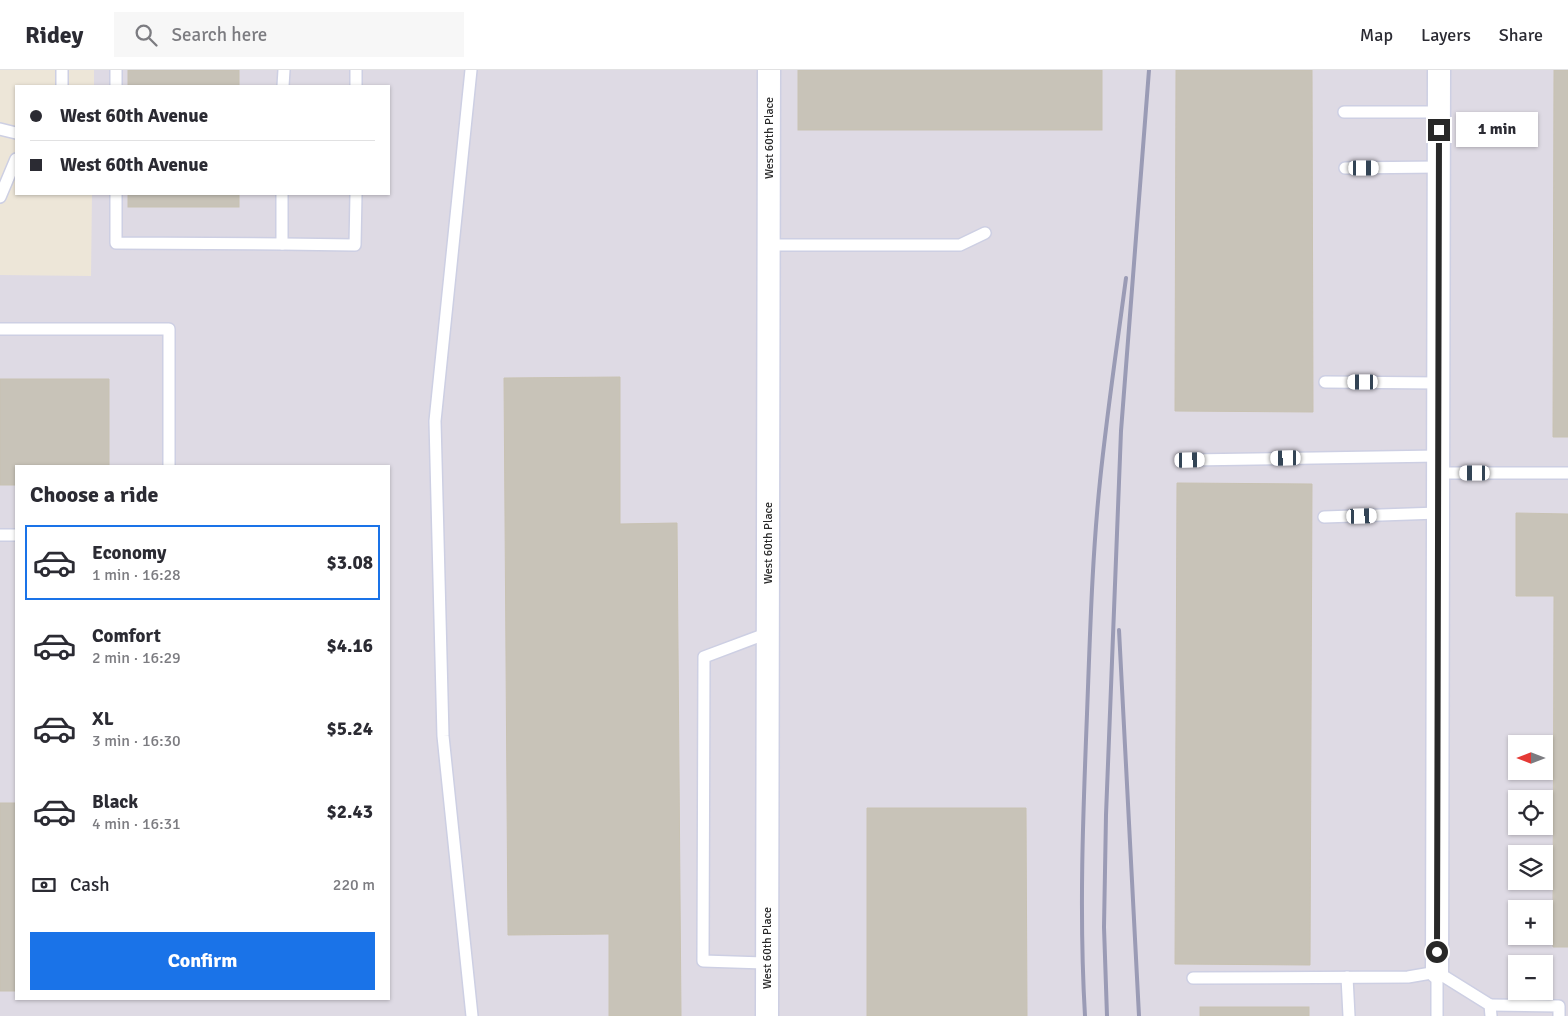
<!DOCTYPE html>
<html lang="en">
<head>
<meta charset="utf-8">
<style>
	:root { --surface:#fff; --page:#f7f7f7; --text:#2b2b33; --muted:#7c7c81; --line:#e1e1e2; --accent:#1a73e8 }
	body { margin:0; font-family:Signika,sans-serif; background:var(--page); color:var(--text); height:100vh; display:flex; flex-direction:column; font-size:19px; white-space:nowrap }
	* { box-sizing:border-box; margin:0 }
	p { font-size:16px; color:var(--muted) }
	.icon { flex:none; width:28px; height:28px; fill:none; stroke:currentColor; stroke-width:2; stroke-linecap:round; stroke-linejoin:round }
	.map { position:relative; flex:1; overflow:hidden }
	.panel { position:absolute; left:15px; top:395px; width:375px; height:535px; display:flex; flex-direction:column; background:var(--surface); border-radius:0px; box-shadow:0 1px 4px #0004 }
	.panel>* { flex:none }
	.top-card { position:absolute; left:15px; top:15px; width:375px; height:110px; border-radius:0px; box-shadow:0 1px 4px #0004; display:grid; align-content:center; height:110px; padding:0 15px; background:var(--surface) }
	.needle { width:32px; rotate:270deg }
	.fabs { position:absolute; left:1508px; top:665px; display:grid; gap:10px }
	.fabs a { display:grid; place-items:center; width:45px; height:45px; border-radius:0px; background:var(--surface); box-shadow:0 1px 4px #0004; font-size:25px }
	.end { position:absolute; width:22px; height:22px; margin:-11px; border:6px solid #282828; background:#fff; box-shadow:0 0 0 2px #fff }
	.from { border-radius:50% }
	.bubble { position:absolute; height:35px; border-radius:0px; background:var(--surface); box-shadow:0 1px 4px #0004; font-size:16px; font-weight:800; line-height:35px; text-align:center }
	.car { position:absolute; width:15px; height:30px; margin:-15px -8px; border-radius:6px; box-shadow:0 0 4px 1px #0007; background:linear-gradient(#fff 24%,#345 0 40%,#fff 0 76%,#345 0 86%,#fff 0) }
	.top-card b { display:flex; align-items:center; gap:18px; height:48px; font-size:19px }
	.top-card b+b { border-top:1px solid var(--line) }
	.top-card i { width:12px; height:12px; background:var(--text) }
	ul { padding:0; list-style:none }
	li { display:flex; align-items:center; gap:15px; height:75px; margin:0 10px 8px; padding:0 5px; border:2px solid transparent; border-radius:0px }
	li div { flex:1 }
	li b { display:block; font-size:19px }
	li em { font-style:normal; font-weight:800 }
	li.selected { border-color:var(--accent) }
	li>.icon { width:45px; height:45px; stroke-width:1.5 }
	h2 { padding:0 15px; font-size:22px; line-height:60px }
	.pay { display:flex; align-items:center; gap:12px; height:55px; padding:0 15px; font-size:19px }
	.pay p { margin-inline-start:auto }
	.action { display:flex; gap:10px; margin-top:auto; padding:10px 15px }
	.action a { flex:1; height:58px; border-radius:0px; background:var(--accent); color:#fff; font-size:20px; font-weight:800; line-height:58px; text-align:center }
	header { display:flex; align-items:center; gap:30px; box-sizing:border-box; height:70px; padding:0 25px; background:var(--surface); border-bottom:1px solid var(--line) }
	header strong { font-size:24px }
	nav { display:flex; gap:28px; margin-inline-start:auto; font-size:18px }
	.search { width:350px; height:45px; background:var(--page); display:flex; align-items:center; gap:12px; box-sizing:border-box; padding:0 18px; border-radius:0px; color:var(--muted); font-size:19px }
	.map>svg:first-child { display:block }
	.industrial { fill:#dedae4; fill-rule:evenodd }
	.building { fill:#c8c3b8; stroke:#c8c2b2 }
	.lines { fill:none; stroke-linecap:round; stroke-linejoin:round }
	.service-casing { stroke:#cdcfe3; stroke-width:14 }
	.minor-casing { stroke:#cdcfe3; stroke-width:25 }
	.service { stroke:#fff; stroke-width:11 }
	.minor { stroke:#fff; stroke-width:22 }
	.rail { stroke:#9a9bb5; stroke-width:4 }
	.route { stroke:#282828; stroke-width:6 }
	.labels { text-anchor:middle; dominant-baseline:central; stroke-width:4; stroke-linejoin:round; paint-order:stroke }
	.street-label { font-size:12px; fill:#282828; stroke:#fff }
</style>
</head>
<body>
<header>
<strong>Ridey</strong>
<div class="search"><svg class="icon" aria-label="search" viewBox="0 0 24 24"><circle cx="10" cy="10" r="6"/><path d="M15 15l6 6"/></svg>Search here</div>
<nav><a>Map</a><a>Layers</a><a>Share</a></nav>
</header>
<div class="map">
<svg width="1568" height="946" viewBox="0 0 1568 946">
	<rect width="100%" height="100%" fill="#ede6d8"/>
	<path class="industrial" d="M94 0H1568V946H0V205L91 206 92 124H389V16H94ZM16 396H389V929H16ZM1516 674H1544V701H1516ZM1516 729H1544V756H1516ZM1516 784H1544V811H1516ZM1516 839H1544V866H1516ZM1516 894H1544V921H1516Z"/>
	<g class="building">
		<rect x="128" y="0" width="111" height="16"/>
		<rect x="798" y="0" width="304" height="60"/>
		<path d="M1176 0H1312L1313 342 1175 341Z"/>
		<path d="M1554 0H1568V367H1553Z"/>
		<rect x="128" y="124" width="111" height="13"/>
		<path d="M620 307V454L677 453 681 946H609V864L508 865 504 308Z"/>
		<path d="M0 309H109V396H16V415H0Z"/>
		<path d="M1177 413 1312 414 1310 895 1175 894Z"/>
		<path d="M1516 443 1568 444V877H1553L1554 526H1516Z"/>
		<rect x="0" y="733" width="16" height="188"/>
		<path d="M867 738H1026L1027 946H867Z"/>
		<rect x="1200" y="937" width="109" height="9"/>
	</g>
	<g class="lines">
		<defs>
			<g id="service">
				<path d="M62 0V16"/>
				<path d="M471 0 435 351 443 666 472 946"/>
				<path d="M116 16V0"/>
				<path d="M283 16 284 0"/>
				<path d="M356 16V0"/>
				<path d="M1344 42H1439"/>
				<path d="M0 59 16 63"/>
				<path d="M1345 98 1439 97"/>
				<path d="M116 124V173L282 174V124"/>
				<path d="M0 127 16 89"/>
				<path d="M282 174 355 175 356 124"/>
				<path d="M769 175H960L985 163"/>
				<path d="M0 259H169V396"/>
				<path d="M1325 312 1438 313"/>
				<path d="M1190 390 1438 386"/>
				<path d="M1438 403H1568"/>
				<path d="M1324 447 1438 443"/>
				<path d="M0 465H16"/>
				<path d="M767 893 703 891 704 587 768 563"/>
				<path d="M1347 907 1349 946"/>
				<path d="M1193 908 1408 907 1437 902 1490 935 1491 946"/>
				<path d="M1490 935 1559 936V946"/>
				<path d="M1437 946V902"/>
			</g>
			<g id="minor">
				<path d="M1437 902 1439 0"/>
				<path d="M767 946 769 0"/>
			</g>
		</defs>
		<use href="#service" class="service-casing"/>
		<use href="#minor" class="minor-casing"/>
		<use href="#service" class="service"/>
		<use href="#minor" class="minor"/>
		<g class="rail">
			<path d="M1119 560 1139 946"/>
			<path d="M1085 946C1079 845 1083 745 1087 644 1090 566 1092 488 1100 411 1107 343 1117 276 1126 208"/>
			<path d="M1107 946 1104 857 1106 745 1121 361 1149 0"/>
		</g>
	</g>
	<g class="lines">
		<path class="route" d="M1437 882 1439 60"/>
	</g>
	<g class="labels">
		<g class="street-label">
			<text transform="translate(769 68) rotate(-90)">West 60th Place</text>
			<text transform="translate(768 473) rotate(-90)">West 60th Place</text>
			<text transform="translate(767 878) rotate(-90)">West 60th Place</text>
		</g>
	</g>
</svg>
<div class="fabs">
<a><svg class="needle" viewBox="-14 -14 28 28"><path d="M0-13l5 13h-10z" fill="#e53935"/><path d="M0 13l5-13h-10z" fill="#7c7c81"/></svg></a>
<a><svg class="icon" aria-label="locate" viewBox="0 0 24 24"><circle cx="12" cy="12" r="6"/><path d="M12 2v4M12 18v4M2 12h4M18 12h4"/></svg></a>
<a><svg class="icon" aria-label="layers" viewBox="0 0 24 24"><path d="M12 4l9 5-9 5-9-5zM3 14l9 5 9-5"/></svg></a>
<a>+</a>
<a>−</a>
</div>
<i class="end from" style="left:1437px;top:882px"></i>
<i class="end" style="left:1439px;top:60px"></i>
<div class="bubble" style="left:1456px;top:42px;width:82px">1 min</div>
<i class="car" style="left:1364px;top:98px;rotate:90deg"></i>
<i class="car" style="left:1363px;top:312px;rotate:270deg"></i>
<i class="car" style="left:1286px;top:388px;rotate:269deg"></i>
<i class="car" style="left:1190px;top:390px;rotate:89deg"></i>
<i class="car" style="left:1475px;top:403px;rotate:270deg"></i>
<i class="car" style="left:1362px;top:446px;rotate:88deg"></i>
<div class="top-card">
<b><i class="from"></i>West 60th Avenue</b>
<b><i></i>West 60th Avenue</b>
</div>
<section class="panel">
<h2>Choose a ride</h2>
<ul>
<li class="selected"><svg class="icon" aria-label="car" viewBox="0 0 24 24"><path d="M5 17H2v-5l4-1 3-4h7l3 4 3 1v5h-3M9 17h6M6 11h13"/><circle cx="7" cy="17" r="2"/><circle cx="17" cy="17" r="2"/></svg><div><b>Economy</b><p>1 min · 16:28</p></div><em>$3.08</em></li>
<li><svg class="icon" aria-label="car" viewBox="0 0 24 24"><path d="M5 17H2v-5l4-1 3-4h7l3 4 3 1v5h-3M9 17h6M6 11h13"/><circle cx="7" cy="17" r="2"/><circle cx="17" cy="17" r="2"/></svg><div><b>Comfort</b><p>2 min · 16:29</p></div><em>$4.16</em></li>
<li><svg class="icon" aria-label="car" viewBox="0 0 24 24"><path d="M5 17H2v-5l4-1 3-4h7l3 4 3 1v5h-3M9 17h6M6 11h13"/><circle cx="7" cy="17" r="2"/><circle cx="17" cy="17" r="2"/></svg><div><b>XL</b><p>3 min · 16:30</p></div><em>$5.24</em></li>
<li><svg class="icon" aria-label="car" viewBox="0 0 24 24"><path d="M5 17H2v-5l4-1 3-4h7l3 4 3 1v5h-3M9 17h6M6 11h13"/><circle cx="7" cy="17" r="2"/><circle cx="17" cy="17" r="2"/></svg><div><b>Black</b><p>4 min · 16:31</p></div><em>$2.43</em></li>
</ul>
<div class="pay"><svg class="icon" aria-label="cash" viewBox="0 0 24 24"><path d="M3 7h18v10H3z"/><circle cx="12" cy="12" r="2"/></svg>Cash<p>220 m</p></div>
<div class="action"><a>Confirm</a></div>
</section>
</div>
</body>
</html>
